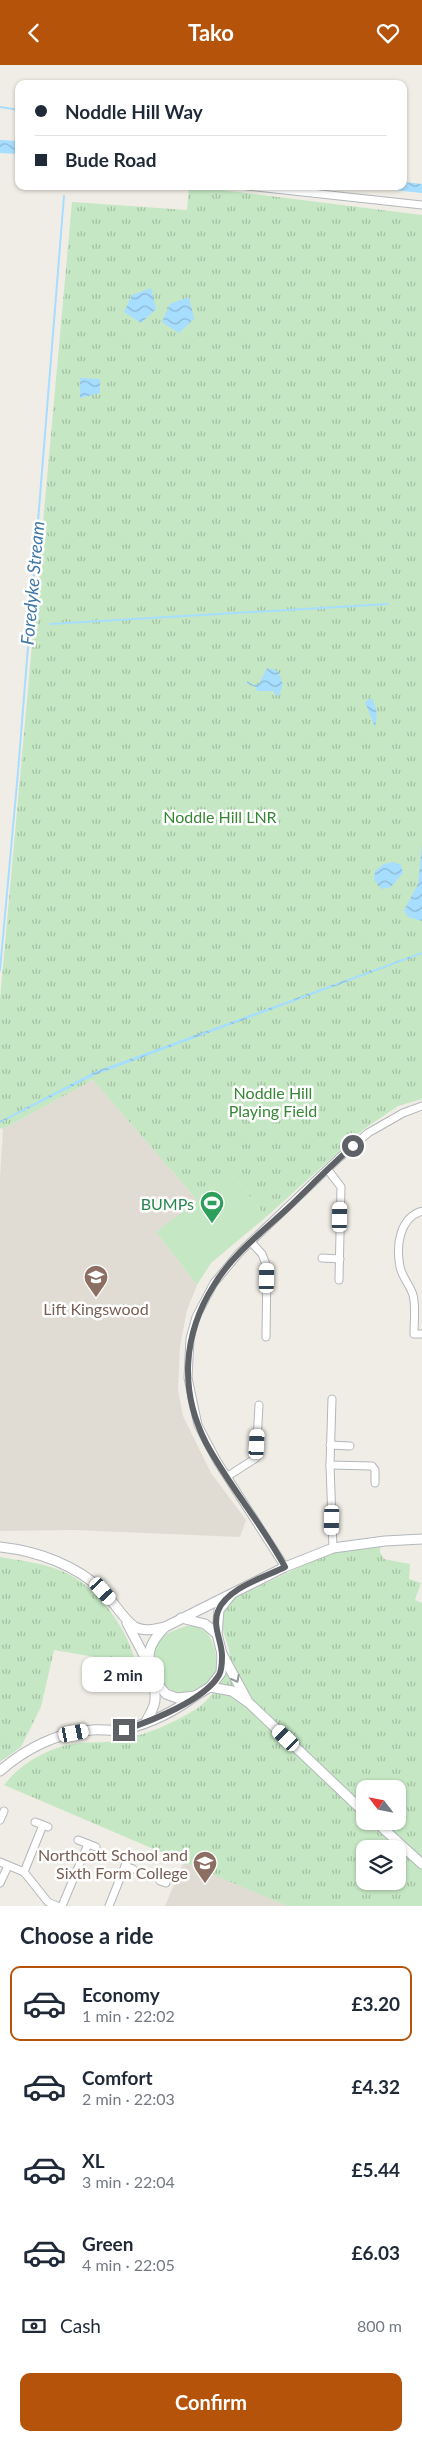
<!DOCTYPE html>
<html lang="en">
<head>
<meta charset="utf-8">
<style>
	:root { --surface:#fff; --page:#f2f2f3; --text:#1f2937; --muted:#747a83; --line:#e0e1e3; --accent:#b45309 }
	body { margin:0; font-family:Lato,sans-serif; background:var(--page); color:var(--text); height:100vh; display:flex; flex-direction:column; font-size:19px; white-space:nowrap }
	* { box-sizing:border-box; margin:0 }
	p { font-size:16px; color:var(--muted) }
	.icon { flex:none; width:28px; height:28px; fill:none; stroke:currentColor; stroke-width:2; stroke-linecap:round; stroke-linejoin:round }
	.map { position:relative; height:1841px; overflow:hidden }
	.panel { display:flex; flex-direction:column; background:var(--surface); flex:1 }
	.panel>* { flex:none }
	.banner { position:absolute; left:15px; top:15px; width:392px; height:110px; border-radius:10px; box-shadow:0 1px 4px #0004; display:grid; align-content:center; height:110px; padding:0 20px; background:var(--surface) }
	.needle { width:32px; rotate:302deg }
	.buttons { position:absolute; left:356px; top:1715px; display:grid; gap:10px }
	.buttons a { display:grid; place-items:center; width:50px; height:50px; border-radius:10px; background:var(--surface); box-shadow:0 1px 4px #0004; font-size:25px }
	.end { position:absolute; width:22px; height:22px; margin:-11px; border:6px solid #5e6266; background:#fff; box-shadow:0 0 0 2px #fff }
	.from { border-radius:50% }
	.bubble { position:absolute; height:35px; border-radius:10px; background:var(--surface); box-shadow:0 1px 4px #0004; font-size:16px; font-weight:700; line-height:35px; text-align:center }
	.car { position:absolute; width:15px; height:30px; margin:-15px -8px; border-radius:6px; box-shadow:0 0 4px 1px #0007; background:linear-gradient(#fff 24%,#345 0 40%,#fff 0 76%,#345 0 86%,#fff 0) }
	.banner b { display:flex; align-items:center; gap:18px; height:48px; font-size:19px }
	.banner b+b { border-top:1px solid var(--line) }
	.banner i { width:12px; height:12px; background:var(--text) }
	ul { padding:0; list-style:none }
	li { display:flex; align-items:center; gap:15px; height:75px; margin:0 10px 8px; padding:0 10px; border:2px solid transparent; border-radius:10px }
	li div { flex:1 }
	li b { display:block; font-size:19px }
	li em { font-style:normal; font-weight:700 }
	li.active { border-color:var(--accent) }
	li>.icon { width:45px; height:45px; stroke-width:1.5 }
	h2 { padding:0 20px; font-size:22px; line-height:60px }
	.pay { display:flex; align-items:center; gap:12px; height:55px; padding:0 20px; font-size:19px }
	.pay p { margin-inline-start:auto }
	.primary-button { display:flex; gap:10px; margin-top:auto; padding:10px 20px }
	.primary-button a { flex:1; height:58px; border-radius:10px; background:var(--accent); color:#fff; font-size:20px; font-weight:700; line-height:58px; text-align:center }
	header { display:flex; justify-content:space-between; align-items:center; height:65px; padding:0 20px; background:var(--accent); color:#fff; font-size:22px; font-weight:700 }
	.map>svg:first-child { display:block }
	.education { fill:#e0dcd4 }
	.green { fill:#c5e7c3 }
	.park { fill:url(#park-tufts); fill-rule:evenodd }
	.water { fill:url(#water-waves) }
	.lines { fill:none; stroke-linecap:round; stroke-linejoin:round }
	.stream { stroke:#a7ddff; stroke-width:2 }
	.minor-casing { stroke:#b3b7bb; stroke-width:9 }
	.tertiary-casing { stroke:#b3b7bb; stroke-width:11 }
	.minor { stroke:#fff; stroke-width:7 }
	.tertiary { stroke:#fff; stroke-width:9 }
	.oneway { stroke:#96999c }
	.route { stroke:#5e6266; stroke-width:6 }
	.labels { text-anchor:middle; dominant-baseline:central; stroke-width:5; stroke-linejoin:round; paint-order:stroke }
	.park-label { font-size:16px; fill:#368635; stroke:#fff }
	.leisure-label { font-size:16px; fill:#27864d; stroke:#fff; text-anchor:end }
	.education-label { font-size:16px; fill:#785e54; stroke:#fff }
	.water-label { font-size:18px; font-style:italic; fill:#4079a9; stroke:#fff }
</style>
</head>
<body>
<header><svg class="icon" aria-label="back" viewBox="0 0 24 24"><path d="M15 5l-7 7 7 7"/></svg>Tako<svg class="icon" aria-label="heart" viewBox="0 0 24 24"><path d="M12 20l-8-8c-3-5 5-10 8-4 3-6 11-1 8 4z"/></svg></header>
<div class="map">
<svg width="422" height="1841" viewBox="0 0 422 1841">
	<defs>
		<pattern id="park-tufts" width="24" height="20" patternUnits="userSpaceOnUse" patternTransform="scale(1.25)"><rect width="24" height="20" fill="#c5e7c3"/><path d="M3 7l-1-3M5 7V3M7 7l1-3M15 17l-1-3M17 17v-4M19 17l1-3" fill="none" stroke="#a3bfa2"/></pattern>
		<pattern id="water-waves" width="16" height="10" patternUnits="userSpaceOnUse" patternTransform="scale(1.25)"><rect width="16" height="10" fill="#a7ddff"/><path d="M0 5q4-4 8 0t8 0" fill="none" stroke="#8bb7d2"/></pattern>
	</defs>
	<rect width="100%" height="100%" fill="#f0ede6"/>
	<g class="education">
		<path d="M93 1015 198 1136 156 1167 197 1220 187 1245 180 1281 178 1325 183 1351 211 1408 246 1455 240 1472 74 1465 0 1466V1112L3 1064Z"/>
		<path d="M184 1796 287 1841H165Z"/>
	</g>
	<g class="green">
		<path d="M232 1109 266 1152 211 1198 197 1220 156 1167Z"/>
		<path d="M186 1561C212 1560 215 1581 218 1603 212 1614 207 1618 196 1624 161 1641 143 1590 161 1573 168 1567 178 1564 186 1561Z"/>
	</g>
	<g class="park">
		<path d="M189 121 422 150V1034L398 1041 364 1064 266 1152 232 1109 198 1136 93 1015 3 1064 0 1063V934L72 137 187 145Z"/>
		<path d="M380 1481V1487L384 1494 410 1499 409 1514 421 1518 415 1535 422 1538V1841H287L4 1720C22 1697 51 1681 80 1678 95 1677 110 1678 125 1674 148 1669 173 1658 193 1646 208 1638 231 1609 230 1591 229 1579 222 1565 219 1554L228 1536 329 1488 346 1484ZM365 1724H398V1756H365ZM365 1784H398V1816H365Z"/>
		<path d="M0 1492C22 1496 47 1498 68 1509 100 1525 128 1565 136 1599L54 1585 41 1642 21 1682 0 1697Z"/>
	</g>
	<g class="water">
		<path d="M0 75 19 76V89L0 88Z"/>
		<path d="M404 117 422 119V128L358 121H404Z"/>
		<path d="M151 223 156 244 141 258 124 247 132 230Z"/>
		<path d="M189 232 194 254 179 268 162 257 170 239Z"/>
		<path d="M80 313 100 314V328L80 333Z"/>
		<path d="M267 603 278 606 283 620 278 632 273 626H257L256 622 247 619V616L253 620 259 619Z"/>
		<path d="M371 633C377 641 378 652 375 662L365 637Z"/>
		<path d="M422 780V856L408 852 404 845 418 819Z"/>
		<path d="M394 797 401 800 403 808 391 822 382 824 374 815 375 806 384 799Z"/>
		<path d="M422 887V889L95 1010 0 1058V1056L94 1007Z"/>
	</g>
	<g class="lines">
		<g class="stream">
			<path d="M0 42 19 45"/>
			<path d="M50 559 388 539"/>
			<path d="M0 905 18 707 64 131"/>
		</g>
		<defs>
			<g id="minor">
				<path d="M247 121 422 140"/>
				<path d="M328 1105 341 1122 339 1215"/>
				<path d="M422 1146C399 1153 396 1181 400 1202 402 1212 410 1220 413 1230 416 1241 414 1257 414 1269H422"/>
				<path d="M251 1177 262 1189 267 1202 266 1272"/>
				<path d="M322 1193 340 1194"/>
				<path d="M332 1334 330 1400 333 1483"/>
				<path d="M330 1380 350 1381"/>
				<path d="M330 1400 372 1401 375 1405V1418"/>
				<path d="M228 1411 256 1393 259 1340"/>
				<path d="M285 1502 217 1396 198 1360 188 1313 190 1274 196 1252 214 1218 239 1188 339 1093 368 1068 403 1048 422 1041"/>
				<path d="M0 1755 4 1746"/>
				<path d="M35 1757 48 1762"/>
				<path d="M78 1775 96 1782"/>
				<path d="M0 1797 24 1807 48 1837 57 1841"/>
				<path d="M125 1801 133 1804"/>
				<path d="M24 1807 43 1760"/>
				<path d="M160 1816 166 1818"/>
				<path d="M0 1818 8 1801"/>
				<path d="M62 1841 88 1779"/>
				<path d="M109 1841 127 1796"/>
			</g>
			<g id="tertiary">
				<path d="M0 1482C37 1486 77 1500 104 1527 114 1537 123 1554 135 1562 145 1567 156 1564 165 1562"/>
				<path d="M127 1558 149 1600"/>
				<path d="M217 1569 219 1545 231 1530"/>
				<path d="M222 1589 247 1635"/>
				<path d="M152 1612 166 1629 177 1633 195 1631 210 1622 221 1608 222 1589 217 1569 205 1559 181 1553"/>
				<path d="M210 1622 232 1626 249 1638 365 1748"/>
				<path d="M146 1657C149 1650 155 1642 155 1635 157 1602 135 1592 165 1562L285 1502 333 1483 385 1476 422 1474"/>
				<path d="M0 1706C25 1684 58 1667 92 1665 103 1664 116 1667 127 1664 150 1658 175 1646 195 1631"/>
				<path d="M375 1756 422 1799"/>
			</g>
		</defs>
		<use href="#minor" class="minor-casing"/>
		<use href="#tertiary" class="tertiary-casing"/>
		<use href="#minor" class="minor"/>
		<use href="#tertiary" class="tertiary"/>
	</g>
	<defs><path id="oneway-chevron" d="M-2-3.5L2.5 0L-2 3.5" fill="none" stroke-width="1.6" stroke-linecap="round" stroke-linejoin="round" transform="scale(1.25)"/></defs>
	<use class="oneway" href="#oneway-chevron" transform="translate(236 1614) rotate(62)"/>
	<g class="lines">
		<path class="route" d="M124 1665C151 1656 205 1635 219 1610 222 1605 222 1597 222 1591 222 1576 212 1562 218 1546 227 1523 265 1512 285 1502 262 1459 229 1421 206 1378 179 1325 183 1269 214 1220 232 1190 262 1167 287 1144 309 1123 330 1101 353 1081"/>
	</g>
	<defs>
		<symbol id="stadium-pin" viewBox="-11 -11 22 30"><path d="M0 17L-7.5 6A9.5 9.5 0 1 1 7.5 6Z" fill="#2e9e5b" stroke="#fff"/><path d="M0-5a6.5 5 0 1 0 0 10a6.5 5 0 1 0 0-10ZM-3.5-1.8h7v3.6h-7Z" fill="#fff"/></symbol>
		<symbol id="school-pin" viewBox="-11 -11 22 30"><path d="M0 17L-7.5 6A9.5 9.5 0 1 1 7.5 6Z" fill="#8d6e63" stroke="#fff"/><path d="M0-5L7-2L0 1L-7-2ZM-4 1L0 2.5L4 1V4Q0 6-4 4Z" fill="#fff"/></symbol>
	</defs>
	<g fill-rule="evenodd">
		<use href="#stadium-pin" x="198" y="1124" width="28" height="38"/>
		<use href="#school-pin" x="82" y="1198" width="28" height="38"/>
		<use href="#school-pin" x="191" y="1784" width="28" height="38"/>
	</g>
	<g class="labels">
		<g class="park-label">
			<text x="220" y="751">Noddle Hill LNR</text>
			<text x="273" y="1027">Noddle Hill<tspan x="273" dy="18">Playing Field</tspan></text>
		</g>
		<g class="leisure-label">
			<text x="194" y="1138">BUMPs</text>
		</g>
		<g class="education-label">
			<text x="96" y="1243">Lift Kingswood</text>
			<text x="188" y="1789" text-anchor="end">Northcott School and<tspan x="188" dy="18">Sixth Form College</tspan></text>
		</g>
		<g class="water-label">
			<text transform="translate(32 518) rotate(-85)">Foredyke Stream</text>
		</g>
	</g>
</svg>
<div class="buttons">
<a><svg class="needle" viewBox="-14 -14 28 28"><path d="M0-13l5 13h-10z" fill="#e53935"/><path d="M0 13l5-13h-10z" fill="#747a83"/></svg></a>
<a><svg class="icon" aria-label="layers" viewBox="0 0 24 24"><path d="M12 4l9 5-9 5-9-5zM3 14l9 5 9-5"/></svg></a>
</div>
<i class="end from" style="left:353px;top:1081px"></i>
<i class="end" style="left:124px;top:1665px"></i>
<div class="bubble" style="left:82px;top:1592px;width:82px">2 min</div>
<i class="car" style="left:340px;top:1152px;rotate:1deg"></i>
<i class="car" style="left:267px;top:1213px;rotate:1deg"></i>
<i class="car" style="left:257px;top:1379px;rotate:3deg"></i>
<i class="car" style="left:332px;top:1455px;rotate:181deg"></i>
<i class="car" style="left:103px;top:1526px;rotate:138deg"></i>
<i class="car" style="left:74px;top:1668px;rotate:79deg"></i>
<i class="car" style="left:286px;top:1673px;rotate:314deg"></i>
<div class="banner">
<b><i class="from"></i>Noddle Hill Way</b>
<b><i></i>Bude Road</b>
</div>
</div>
<section class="panel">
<h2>Choose a ride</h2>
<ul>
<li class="active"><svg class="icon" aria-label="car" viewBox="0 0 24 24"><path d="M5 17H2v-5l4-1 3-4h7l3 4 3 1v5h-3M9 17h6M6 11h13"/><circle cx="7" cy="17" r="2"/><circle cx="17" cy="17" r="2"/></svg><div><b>Economy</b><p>1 min · 22:02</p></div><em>£3.20</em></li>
<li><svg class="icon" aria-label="car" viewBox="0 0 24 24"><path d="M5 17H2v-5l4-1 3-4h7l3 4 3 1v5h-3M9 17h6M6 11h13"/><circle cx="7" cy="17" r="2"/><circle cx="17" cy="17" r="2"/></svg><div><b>Comfort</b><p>2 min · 22:03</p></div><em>£4.32</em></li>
<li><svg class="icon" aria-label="car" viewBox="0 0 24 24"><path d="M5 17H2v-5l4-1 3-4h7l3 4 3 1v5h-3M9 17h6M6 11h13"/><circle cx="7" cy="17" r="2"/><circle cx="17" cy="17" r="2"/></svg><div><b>XL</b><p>3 min · 22:04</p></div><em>£5.44</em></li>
<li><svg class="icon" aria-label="car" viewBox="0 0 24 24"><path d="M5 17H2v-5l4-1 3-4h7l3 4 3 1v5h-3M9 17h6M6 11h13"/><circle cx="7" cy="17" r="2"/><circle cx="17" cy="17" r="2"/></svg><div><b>Green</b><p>4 min · 22:05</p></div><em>£6.03</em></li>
</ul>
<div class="pay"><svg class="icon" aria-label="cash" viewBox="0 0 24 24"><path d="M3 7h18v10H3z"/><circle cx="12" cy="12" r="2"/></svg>Cash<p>800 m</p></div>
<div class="primary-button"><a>Confirm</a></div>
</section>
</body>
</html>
